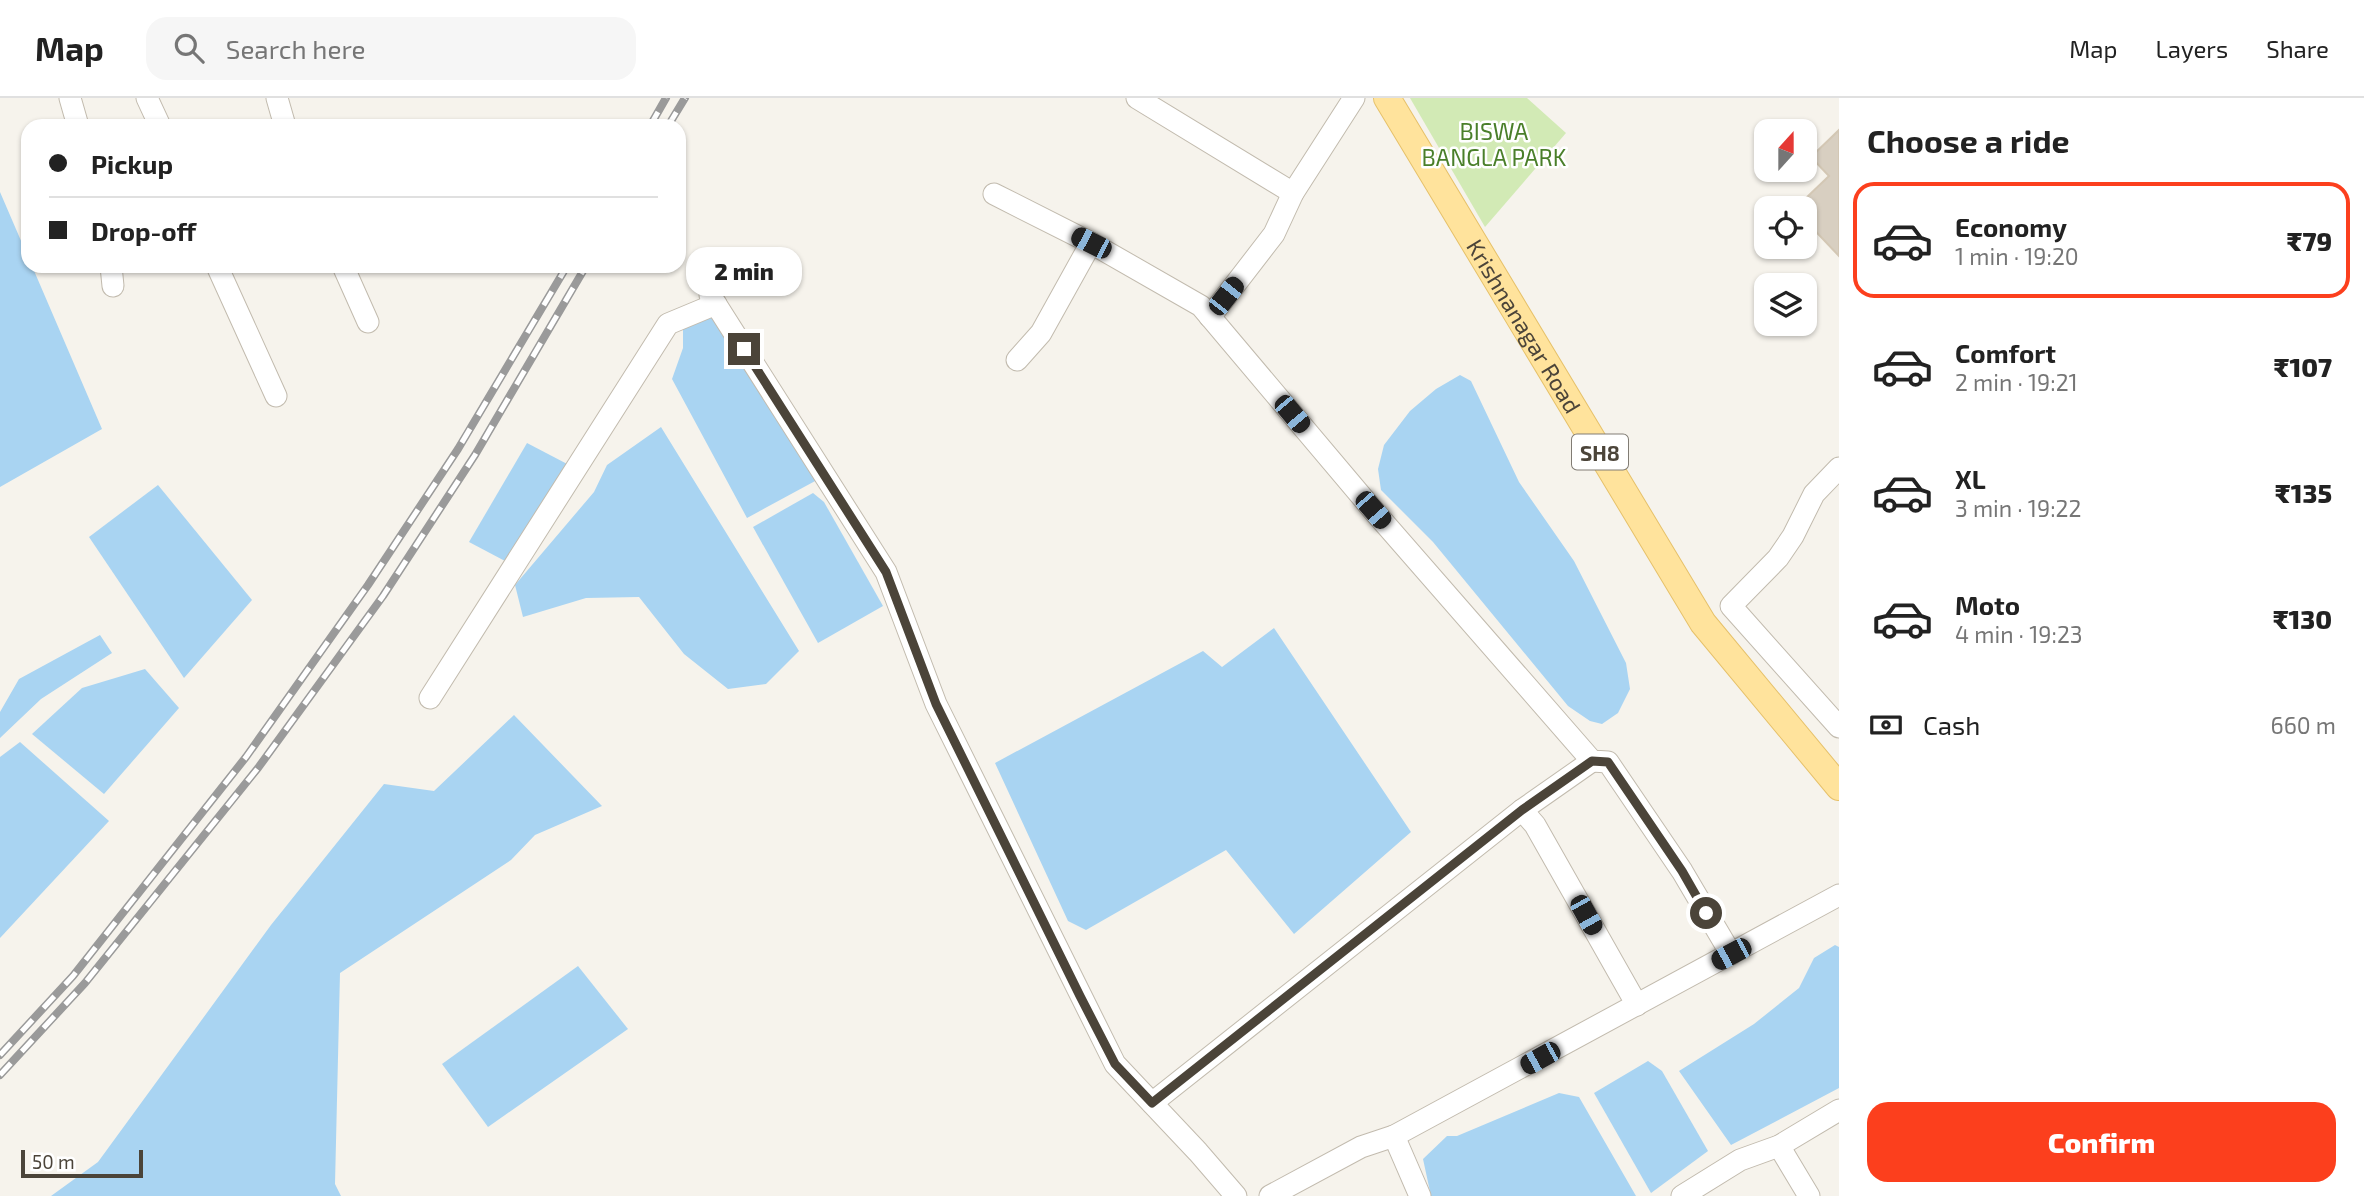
<!DOCTYPE html>
<html lang="en">
<head>
<meta charset="utf-8">
<style>
	:root { --surface:#fff; --page:#f6f6f6; --text:#222; --muted:#767676; --line:#e0e0e0; --accent:#fc3f1d }
	body { margin:0; font-family:"Exo 2",sans-serif; background:var(--page); color:var(--text); height:100vh; display:flex; flex-direction:column; font-size:26px; white-space:nowrap }
	* { box-sizing:border-box; margin:0 }
	p { font-size:23px; color:var(--muted) }
	.icon { flex:none; width:38px; height:38px; fill:none; stroke:currentColor; stroke-width:2; stroke-linecap:round; stroke-linejoin:round }
	.map { position:relative; flex:1; overflow:hidden }
	.details { display:flex; flex-direction:column; background:var(--surface); width:525px }
	.details>* { flex:none }
	.top-card { position:absolute; left:21px; top:21px; width:665px; height:154px; border-radius:21px; box-shadow:0 2px 5px #0004; display:grid; align-content:center; height:154px; padding:0 28px; background:var(--surface) }
	.needle { width:46px; rotate:21deg }
	.fabs { position:absolute; left:1754px; top:21px; display:grid; gap:14px }
	.fabs a { display:grid; place-items:center; width:63px; height:63px; border-radius:14px; background:var(--surface); box-shadow:0 2px 5px #0004; font-size:35px }
	.scale { position:absolute; left:21px; bottom:18px; width:122px; box-sizing:border-box; padding-left:7px; border:4px solid #4b4439; border-top:0; font-size:19px; line-height:24px; white-space:nowrap; color:#4b4439; -webkit-text-stroke:5px #fff; paint-order:stroke }
	.end { position:absolute; width:32px; height:32px; margin:-16px; border:9px solid #4b4439; background:#fff; box-shadow:0 0 0 4px #fff }
	.from { border-radius:50% }
	.bubble { position:absolute; height:49px; border-radius:21px; background:var(--surface); box-shadow:0 2px 5px #0004; font-size:23px; font-weight:800; line-height:49px; text-align:center }
	.car { position:absolute; width:21px; height:42px; margin:-21px -10px; border-radius:9px; box-shadow:0 0 5px 2px #0007; background:linear-gradient(#222 24%,#8ab4d8 0 40%,#222 0 76%,#8ab4d8 0 86%,#222 0) }
	.top-card b { display:flex; align-items:center; gap:24px; height:66px; font-size:26px }
	.top-card b+b { border-top:2px solid var(--line) }
	.top-card i { width:18px; height:18px; background:var(--text) }
	ul { padding:0; list-style:none }
	li { display:flex; align-items:center; gap:21px; height:116px; margin:0 14px 10px; padding:0 14px; border:4px solid transparent; border-radius:21px }
	li div { flex:1 }
	li b { display:block; font-size:26px }
	li em { font-style:normal; font-weight:800 }
	li.current { border-color:var(--accent) }
	li>.icon { width:63px; height:63px; stroke-width:1.5 }
	h2 { padding:0 28px; font-size:32px; line-height:84px }
	.pay { display:flex; align-items:center; gap:18px; height:77px; padding:0 28px; font-size:26px }
	.pay p { margin-inline-start:auto }
	.primary-button { display:flex; gap:14px; margin-top:auto; padding:14px 28px }
	.primary-button a { flex:1; height:80px; border-radius:21px; background:var(--accent); color:#fff; font-size:28px; font-weight:800; line-height:80px; text-align:center }
	header { display:flex; align-items:center; gap:42px; box-sizing:border-box; height:98px; padding:0 35px; background:var(--surface); border-bottom:2px solid var(--line) }
	header strong { font-size:33px }
	nav { display:flex; gap:38px; margin-inline-start:auto; font-size:24px }
	.search { width:490px; height:63px; background:var(--page); display:flex; align-items:center; gap:18px; box-sizing:border-box; padding:0 24px; border-radius:21px; color:var(--muted); font-size:26px }
	main { display:flex; flex:1; min-height:0 }
	.map>svg:first-child { display:block }
	.green { fill:#d2eab5 }
	.water { fill:#a9d4f2 }
	.building { fill:#d8cfc1; stroke:#d3c7b4; stroke-width:2 }
	.lines { fill:none; stroke-linecap:round; stroke-linejoin:round }
	.minor-casing { stroke:#c2bbae; stroke-width:23 }
	.major-casing { stroke:#e6c16a; stroke-width:28 }
	.minor { stroke:#fff; stroke-width:21 }
	.major { stroke:#ffe39c; stroke-width:26 }
	.rail-casing { stroke:#9a9a9a; stroke-width:8 }
	.rail { stroke:#fff; stroke-width:5; stroke-dasharray:16; stroke-linecap:butt }
	.route { stroke:#4b4439; stroke-width:9 }
	.labels { text-anchor:middle; dominant-baseline:central; stroke-width:5; stroke-linejoin:round; paint-order:stroke }
	.shield { fill:#fff; stroke:#817c74; stroke-width:2 }
	.shield-label { font-size:21px; font-weight:bold; fill:#4b4439 }
	.park-label { font-size:23px; fill:#4a7f2a; stroke:#fff }
	.street-label { font-size:23px; fill:#4b4439; stroke:#fff }
</style>
</head>
<body>
<header>
<strong>Map</strong>
<div class="search"><svg class="icon" aria-label="search" viewBox="0 0 24 24"><circle cx="10" cy="10" r="6"/><path d="M15 15l6 6"/></svg>Search here</div>
<nav><a>Map</a><a>Layers</a><a>Share</a></nav>
</header>
<main>
<div class="map">
<svg width="1839" height="1098" viewBox="0 0 1839 1098">
	<rect width="100%" height="100%" fill="#f6f3ec"/>
	<path class="green" d="M1410 0H1527L1566 35 1485 129Z"/>
	<g class="water">
		<path d="M0 94 28 159V168H32L102 331 0 389Z"/>
		<path d="M712 217 817 382 747 420 672 281 683 250V227Z"/>
		<path d="M1460 277 1471 283 1519 384 1574 463 1626 565 1630 591 1618 615 1602 626 1590 623 1568 608 1433 444 1381 392 1378 371 1384 347 1410 313 1436 291Z"/>
		<path d="M661 329 799 553 766 586 728 591 684 556 639 499 586 500 523 519 515 487 594 394 607 367Z"/>
		<path d="M527 345 571 368 505 463 469 444Z"/>
		<path d="M158 387 252 502 184 580 89 439Z"/>
		<path d="M813 395 824 404 883 508 818 545 753 429Z"/>
		<path d="M1274 530 1411 734 1294 836 1226 752 1086 832 1068 823 995 665 1203 553 1222 569Z"/>
		<path d="M100 537 112 555 41 601 0 640V614L19 581Z"/>
		<path d="M145 571 179 610 104 696 32 636 82 590Z"/>
		<path d="M514 617 602 708 535 737 511 762 340 875 335 1086 341 1098H51L98 1064 271 827 384 686 434 693Z"/>
		<path d="M20 644 109 723 0 840V659Z"/>
		<path d="M1835 847 1839 849V990L1731 1047 1679 973 1754 926 1799 890 1814 860Z"/>
		<path d="M578 868 628 931 488 1029 442 966Z"/>
		<path d="M1648 963 1662 973 1708 1053 1651 1095 1594 995Z"/>
		<path d="M1559 995 1579 999 1636 1098H1431L1423 1061 1447 1038H1457Z"/>
	</g>
	<path class="building" d="M1839 32V158L1804 121V102L1829 78 1811 59Z"/>
	<g class="lines">
		<defs>
			<g id="minor">
				<path d="M70 0 78 28"/>
				<path d="M147 0 160 28"/>
				<path d="M277 0 285 28"/>
				<path d="M1137 0 1293 95"/>
				<path d="M994 96 1091 145 1201 208 1373 412 1592 663 1608 664 1682 773 1731 856"/>
				<path d="M111 168 113 188"/>
				<path d="M217 168 276 298"/>
				<path d="M343 168 368 224"/>
				<path d="M710 197 886 474 936 606 1115 966 1198 1054 1236 1098"/>
				<path d="M1210 219 1274 136 1293 95 1354 0"/>
				<path d="M1017 262 1041 235 1091 145"/>
				<path d="M1839 370 1814 396 1793 438 1778 460 1731 508 1839 629"/>
				<path d="M430 600 668 226 716 206"/>
				<path d="M1522 712 1535 727 1637 907"/>
				<path d="M1152 1005 1522 712 1592 663"/>
				<path d="M1394 1038 1420 1098"/>
				<path d="M1779 1048 1809 1098"/>
				<path d="M1270 1098 1361 1049 1394 1038 1839 797"/>
				<path d="M1682 1098 1740 1062 1779 1048 1839 1012"/>
			</g>
			<g id="major">
				<path id="s1" d="M1387 0 1703 525 1839 689"/>
			</g>
		</defs>
		<use href="#minor" class="minor-casing"/>
		<use href="#major" class="major-casing"/>
		<use href="#minor" class="minor"/>
		<use href="#major" class="major"/>
		<defs>
			<g id="rail">
				<path d="M650 28 666 0"/>
				<path d="M668 28 685 0"/>
				<path d="M0 957 73 878 246 659 368 487 458 351 567 168"/>
				<path d="M0 977 85 885 258 670 383 498 475 357 586 168"/>
			</g>
		</defs>
		<use href="#rail" class="rail-casing"/>
		<use href="#rail" class="rail"/>
	</g>
	<g class="lines">
		<path class="route" d="M744 251 886 474 936 606 1080 898 1115 966 1152 1005 1522 712 1592 663 1608 664 1682 773 1706 815"/>
	</g>
	<g class="labels">
		<rect class="shield" x="1572" y="336.5" width="56" height="35" rx="5"/>
		<g class="shield-label">
			<text x="1600" y="354">SH8</text>
		</g>
		<g class="park-label">
			<text x="1494" y="33">BISWA<tspan x="1494" dy="26">BANGLA PARK</tspan></text>
		</g>
		<g class="street-label">
			<text stroke="none"><textPath href="#s1" startOffset="266">Krishnanagar Road</textPath></text>
		</g>
	</g>
</svg>
<div class="fabs">
<a><svg class="needle" viewBox="-14 -14 28 28"><path d="M0-13l5 13h-10z" fill="#e53935"/><path d="M0 13l5-13h-10z" fill="#767676"/></svg></a>
<a><svg class="icon" aria-label="locate" viewBox="0 0 24 24"><circle cx="12" cy="12" r="6"/><path d="M12 2v4M12 18v4M2 12h4M18 12h4"/></svg></a>
<a><svg class="icon" aria-label="layers" viewBox="0 0 24 24"><path d="M12 4l9 5-9 5-9-5zM3 14l9 5 9-5"/></svg></a>
</div>
<div class="scale">50 m</div>
<i class="end from" style="left:1706px;top:815px"></i>
<i class="end" style="left:744px;top:251px"></i>
<div class="bubble" style="left:686px;top:149px;width:116px">2 min</div>
<i class="car" style="left:1091px;top:145px;rotate:297deg"></i>
<i class="car" style="left:1226px;top:198px;rotate:38deg"></i>
<i class="car" style="left:1292px;top:316px;rotate:140deg"></i>
<i class="car" style="left:1373px;top:412px;rotate:139deg"></i>
<i class="car" style="left:1586px;top:817px;rotate:151deg"></i>
<i class="car" style="left:1731px;top:856px;rotate:242deg"></i>
<i class="car" style="left:1540px;top:960px;rotate:241deg"></i>
<div class="top-card">
<b><i class="from"></i>Pickup</b>
<b><i></i>Drop-off</b>
</div>
</div>
<section class="details">
<h2>Choose a ride</h2>
<ul>
<li class="current"><svg class="icon" aria-label="car" viewBox="0 0 24 24"><path d="M5 17H2v-5l4-1 3-4h7l3 4 3 1v5h-3M9 17h6M6 11h13"/><circle cx="7" cy="17" r="2"/><circle cx="17" cy="17" r="2"/></svg><div><b>Economy</b><p>1 min · 19:20</p></div><em>₹79</em></li>
<li><svg class="icon" aria-label="car" viewBox="0 0 24 24"><path d="M5 17H2v-5l4-1 3-4h7l3 4 3 1v5h-3M9 17h6M6 11h13"/><circle cx="7" cy="17" r="2"/><circle cx="17" cy="17" r="2"/></svg><div><b>Comfort</b><p>2 min · 19:21</p></div><em>₹107</em></li>
<li><svg class="icon" aria-label="car" viewBox="0 0 24 24"><path d="M5 17H2v-5l4-1 3-4h7l3 4 3 1v5h-3M9 17h6M6 11h13"/><circle cx="7" cy="17" r="2"/><circle cx="17" cy="17" r="2"/></svg><div><b>XL</b><p>3 min · 19:22</p></div><em>₹135</em></li>
<li><svg class="icon" aria-label="car" viewBox="0 0 24 24"><path d="M5 17H2v-5l4-1 3-4h7l3 4 3 1v5h-3M9 17h6M6 11h13"/><circle cx="7" cy="17" r="2"/><circle cx="17" cy="17" r="2"/></svg><div><b>Moto</b><p>4 min · 19:23</p></div><em>₹130</em></li>
</ul>
<div class="pay"><svg class="icon" aria-label="cash" viewBox="0 0 24 24"><path d="M3 7h18v10H3z"/><circle cx="12" cy="12" r="2"/></svg>Cash<p>660 m</p></div>
<div class="primary-button"><a>Confirm</a></div>
</section>
</main>
</body>
</html>
